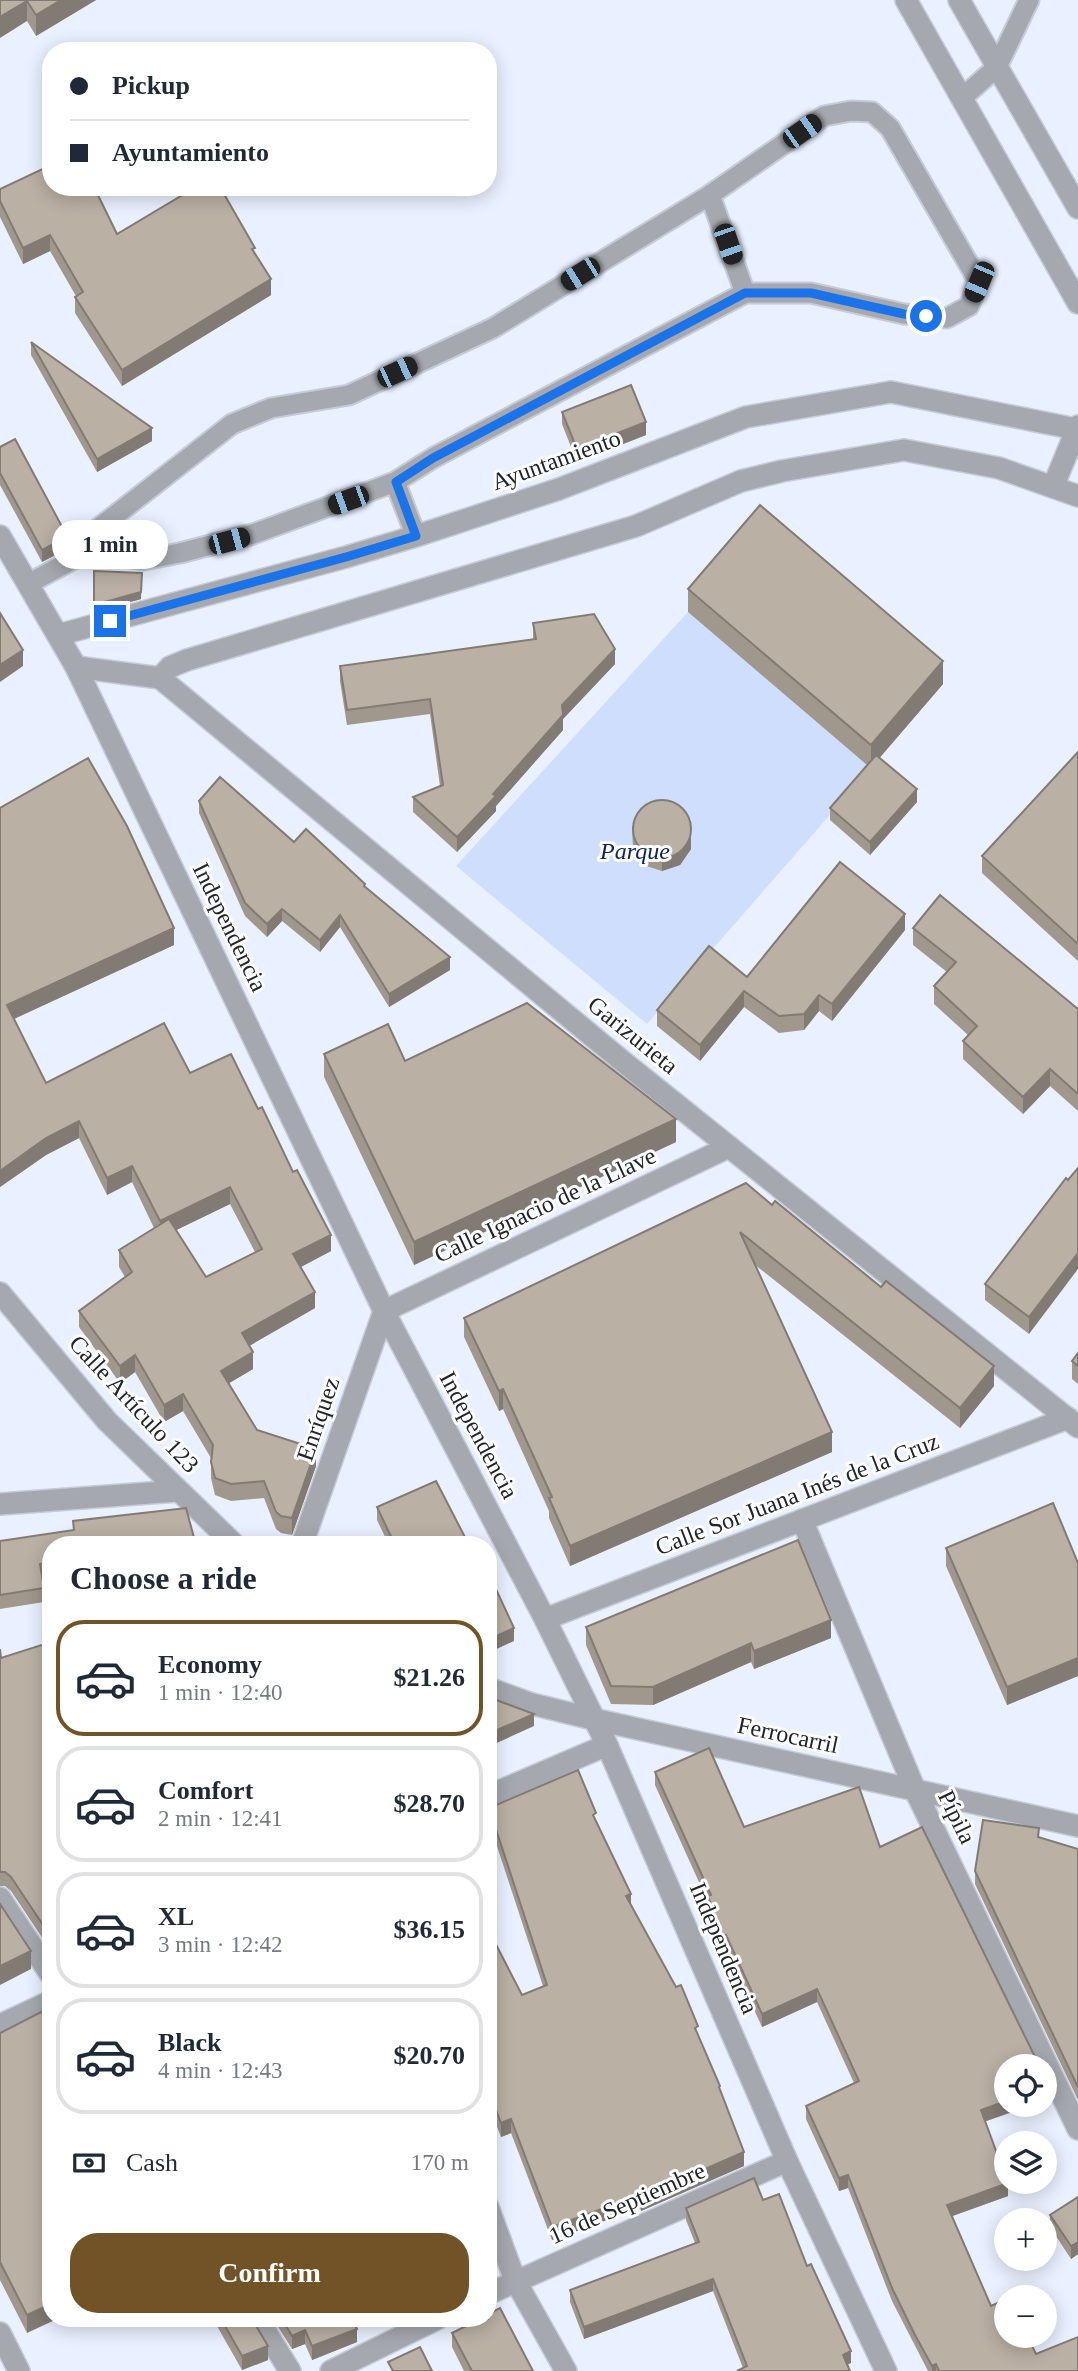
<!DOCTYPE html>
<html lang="en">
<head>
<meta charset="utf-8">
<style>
	:root { --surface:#fff; --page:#f2f2f3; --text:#1f2937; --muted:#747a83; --line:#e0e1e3; --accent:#715327 }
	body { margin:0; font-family:Georgia,serif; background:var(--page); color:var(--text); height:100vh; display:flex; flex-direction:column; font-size:26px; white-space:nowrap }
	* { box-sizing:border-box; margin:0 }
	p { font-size:23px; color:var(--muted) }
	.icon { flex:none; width:38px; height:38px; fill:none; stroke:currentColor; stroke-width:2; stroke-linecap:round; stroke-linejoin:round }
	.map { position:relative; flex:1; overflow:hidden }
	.drawer { position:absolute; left:42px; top:1536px; width:455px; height:791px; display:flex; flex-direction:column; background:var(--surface); border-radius:28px; box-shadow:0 4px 18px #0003 }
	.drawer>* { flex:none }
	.hud { position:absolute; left:42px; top:42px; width:455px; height:154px; border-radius:28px; box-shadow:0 4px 18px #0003; display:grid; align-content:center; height:154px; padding:0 28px; background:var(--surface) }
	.buttons { position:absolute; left:994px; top:2054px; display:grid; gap:14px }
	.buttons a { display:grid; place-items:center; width:63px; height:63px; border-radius:50%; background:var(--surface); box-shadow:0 4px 18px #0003; font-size:35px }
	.end { position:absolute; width:32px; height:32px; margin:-16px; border:9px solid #1a73e8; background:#fff; box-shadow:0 0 0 4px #fff }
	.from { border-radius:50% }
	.bubble { position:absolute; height:49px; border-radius:24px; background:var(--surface); box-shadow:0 4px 18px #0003; font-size:23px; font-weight:800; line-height:49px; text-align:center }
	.car { position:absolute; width:21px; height:42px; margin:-21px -10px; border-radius:9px; box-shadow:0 0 5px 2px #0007; background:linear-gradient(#222 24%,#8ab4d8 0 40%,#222 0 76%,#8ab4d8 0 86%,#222 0) }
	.hud b { display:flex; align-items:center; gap:24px; height:66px; font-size:26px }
	.hud b+b { border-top:2px solid var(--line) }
	.hud i { width:18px; height:18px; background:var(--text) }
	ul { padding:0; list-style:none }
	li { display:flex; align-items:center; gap:21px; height:116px; margin:0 14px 10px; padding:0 14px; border:4px solid var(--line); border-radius:28px }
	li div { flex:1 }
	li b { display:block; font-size:26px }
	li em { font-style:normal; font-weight:800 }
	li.current { border-color:var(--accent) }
	li>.icon { width:63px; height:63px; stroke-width:1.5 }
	h2 { padding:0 28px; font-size:32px; line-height:84px }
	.pay { display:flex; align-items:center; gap:18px; height:77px; padding:0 28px; font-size:26px }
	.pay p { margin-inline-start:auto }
	.button { display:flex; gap:14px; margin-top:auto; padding:14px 28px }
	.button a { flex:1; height:80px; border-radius:28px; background:var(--accent); color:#fff; font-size:28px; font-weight:800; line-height:80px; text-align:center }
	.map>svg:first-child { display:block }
	.green { fill:#cedefc }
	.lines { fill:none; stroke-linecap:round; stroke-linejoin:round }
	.service-casing { stroke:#c5cbd8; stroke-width:23 }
	.minor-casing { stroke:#c5cbd8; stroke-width:24 }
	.service { stroke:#a5a8ae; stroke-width:19 }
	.minor { stroke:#a5a8ae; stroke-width:21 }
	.wall { fill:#a0978d; fill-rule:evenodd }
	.shaded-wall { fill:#827b73 }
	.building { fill:#bab0a4; stroke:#827b73; stroke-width:2 }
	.route { stroke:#1a73e8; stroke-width:9 }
	.labels { text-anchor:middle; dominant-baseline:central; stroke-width:6; stroke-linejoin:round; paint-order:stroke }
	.street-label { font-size:24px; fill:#212429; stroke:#fdfdfd }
	.park-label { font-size:24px; font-style:italic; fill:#0d2461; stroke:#fdfdfd }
</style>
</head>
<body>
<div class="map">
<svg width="1078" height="2371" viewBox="0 0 1078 2371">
	<rect width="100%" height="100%" fill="#e9f0ff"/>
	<path class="green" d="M688 612 871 768 647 1024 456 866Z"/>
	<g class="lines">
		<defs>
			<g id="service">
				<path d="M963 97 997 67 1029 0"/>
				<path d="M851 111 872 112 890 128 979 282 969 306 947 318 904 314 811 293H745L433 458 395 482 253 534 180 553 143 560 100 553 94 548 91 540 95 531 232 424 271 408 349 395 493 328 710 195 824 116Z"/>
				<path d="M710 195 745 293"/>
				<path d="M395 482 416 536"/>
				<path d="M28 584 94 548"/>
			</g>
			<g id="minor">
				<path d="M906 0 1078 303"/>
				<path d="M959 0 1078 208"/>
				<path d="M1053 487 1078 426"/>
				<path d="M0 536 76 667 384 1311 545 1619 607 1745 787 2161 886 2371"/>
				<path d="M58 635 346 557 416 536 559 489 746 417 891 392 1076 429"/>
				<path d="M76 667 160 678"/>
				<path d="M160 678 621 1060 1078 1427"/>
				<path d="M160 678 170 667 187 660 636 526 741 481 782 471 904 450 999 468 1078 496"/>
				<path d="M0 1293 107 1421 235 1545"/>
				<path d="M0 1504 177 1491"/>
				<path d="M802 1520 915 1790 1078 2129"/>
				<path d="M302 1545 384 1311 729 1147"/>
				<path d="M545 1619 1068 1418"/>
				<path d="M488 1688 532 1704 593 1719 1078 1826"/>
				<path d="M488 1796 607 1745"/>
				<path d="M0 1898 51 1975"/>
				<path d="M0 2025 51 2001"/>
				<path d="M488 2207 515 2280 566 2371"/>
				<path d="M488 2294 787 2161"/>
				<path d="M258 2319 290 2371"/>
				<path d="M0 2333 19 2371"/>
				<path d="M331 2371 437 2319"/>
			</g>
		</defs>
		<use href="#service" class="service-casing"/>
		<use href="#minor" class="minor-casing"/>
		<use href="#service" class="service"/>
		<use href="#minor" class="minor"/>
	</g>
	<g class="wall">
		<path d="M0 0H96L36 36 27 21Z"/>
		<path d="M0 189 117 234 255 255 271 295 122 386 75 313V297L76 296 50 251 23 264 0 217Z"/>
		<path d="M31 342 152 441 97 472 31 355Z"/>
		<path d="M562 412 646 435 577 462 562 424Z"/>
		<path d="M0 447 67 549 42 562 0 485Z"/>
		<path d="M94 571 141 599 101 610H94Z"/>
		<path d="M688 589 943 684 879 758 917 802 870 855 830 820V808L867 765 688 612Z"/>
		<path d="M533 623 615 664 563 719V730L496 806V811L457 852 413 812V797L440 786 430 714 347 725 340 681V666L533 639Z"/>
		<path d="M1078 752V961L982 873V856Z"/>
		<path d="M199 801 294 842 365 887 450 970 389 1007 340 927 320 952 282 921 267 937 245 916 199 813Z"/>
		<path d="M0 808 174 945 14 1019 46 1083 190 1073 258 1109 331 1251 301 1267 315 1308 249 1346 253 1369 229 1383 257 1430 316 1466 292 1535 281 1533 276 1529 264 1498 231 1501 215 1495 211 1478V1458L183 1411 164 1422 135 1372 120 1383 79 1327V1311L125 1277 119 1267V1250L154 1228 132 1182 107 1195 79 1138 46 1155 0 1187ZM230 1204 255 1252 206 1277 176 1230Z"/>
		<path d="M632 826 691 849 680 865 662 871 643 865 633 849Z"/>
		<path d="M913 928 1078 1009V1111L1050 1086 1023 1114 963 1059V1041L968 1035 934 1004V986L947 972 913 945Z"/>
		<path d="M905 930 832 1021 819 1011 804 1030 779 1033 744 1007 700 1061 657 1026V1010L747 977Z"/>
		<path d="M324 1054 405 1061 676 1142 414 1265 324 1077Z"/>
		<path d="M1068 1180 1029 1334 985 1300V1284Z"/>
		<path d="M746 1183 994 1386 960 1428 754 1264 832 1452 570 1566 549 1518V1511L503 1409 499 1411 464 1337V1318Z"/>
		<path d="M1078 1353V1384L1072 1379V1361Z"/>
		<path d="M377 1507 469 1545H389L377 1520Z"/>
		<path d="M186 1508 51 1545V1576L43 1577 44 1588V1602L0 1609V1541L73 1530V1521Z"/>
		<path d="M946 1548 1078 1563V1676L1007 1705 946 1566Z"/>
		<path d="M586 1627 831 1638 754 1669 751 1662 653 1705 611 1704 586 1645Z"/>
		<path d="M51 1642V1951L11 1891 5 1886H0V1649L1 1658Z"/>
		<path d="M655 1772 744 1827 880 1847 985 2121 1008 2196 952 2216 991 2306 1036 2354 1078 2371H928L892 2301 848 2188 839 2191 806 2119V2106L854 2083 817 2002 762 2027 726 1948 722 1949 708 1909V1902L655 1785Z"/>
		<path d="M489 1808 596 1823 631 1905 698 2036 720 2092 744 2166 641 2211 640 2208 552 2240 511 2133 501 2137 488 2103V1929L522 1995 543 1986 489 1822Z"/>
		<path d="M1039 1837 1078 1849V2100L975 1884V1871Z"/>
		<path d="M51 2007 27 2333 0 2280V2033Z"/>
		<path d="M1078 2197V2254L1071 2259 1050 2227V2215Z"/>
		<path d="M763 2200 807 2266 851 2363 743 2368 713 2291 584 2339 570 2302V2290L695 2243 686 2220V2208Z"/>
		<path d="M213 2319H252L268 2360 242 2370Z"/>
		<path d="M273 2319H352L357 2342 312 2360 305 2344 292 2349Z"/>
		<path d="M452 2333 533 2371H464L452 2347Z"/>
	</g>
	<g class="shaded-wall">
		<path d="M61 0H96L36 36V15Z"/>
		<path d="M27 1V21L0 38V17Z"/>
		<path d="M50 235V251L23 264V248Z"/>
		<path d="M271 279V295L122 386V370Z"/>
		<path d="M646 422V435L577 462V449Z"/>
		<path d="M152 428V441L97 472V459Z"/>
		<path d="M67 536V549L42 562V550Z"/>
		<path d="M142 573 141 599 101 610V603Z"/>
		<path d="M615 649V664L563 719V730L496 806V811L457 852V837L493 794 562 705Z"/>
		<path d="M23 650V666L0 682V665Z"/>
		<path d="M943 661V684L871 768V745Z"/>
		<path d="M917 789V802L870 855V842Z"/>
		<path d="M691 837V849L680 865 662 871V859Z"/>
		<path d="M282 909V921L267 937V924Z"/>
		<path d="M905 914V930L832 1021V1004Z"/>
		<path d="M340 915V927L320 952V940Z"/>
		<path d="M174 928V945L7 1022V1005Z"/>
		<path d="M450 957V970L389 1007V994Z"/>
		<path d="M744 991V1007L700 1061V1045Z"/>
		<path d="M819 995V1011L804 1030V1014Z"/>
		<path d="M1050 1069V1086L1023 1114V1097Z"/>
		<path d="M676 1119V1142L414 1265V1242Z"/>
		<path d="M79 1121V1138L46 1155 0 1187V1171L46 1138Z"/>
		<path d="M132 1166V1182L107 1195V1178Z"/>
		<path d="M230 1187V1204L160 1238V1221Z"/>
		<path d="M331 1235V1251L293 1271V1254Z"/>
		<path d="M1078 1253V1269L1029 1334V1317Z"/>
		<path d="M315 1292V1308L242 1350V1333Z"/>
		<path d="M253 1352V1369L221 1388V1371Z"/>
		<path d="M135 1355V1372L120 1383V1366Z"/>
		<path d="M994 1366V1386L960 1428V1408Z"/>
		<path d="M503 1389V1409L499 1411V1391Z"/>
		<path d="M183 1394V1411L164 1422V1405Z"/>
		<path d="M832 1432V1452L570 1566V1546Z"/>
		<path d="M316 1449V1466L292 1535V1518Z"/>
		<path d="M831 1620V1638L754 1669V1651Z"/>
		<path d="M514 1628V1641L488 1653V1640Z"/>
		<path d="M751 1643V1662L653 1705V1687Z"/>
		<path d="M1078 1658V1676L1007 1705V1687Z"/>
		<path d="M534 1714V1726L488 1747V1734Z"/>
		<path d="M631 1894V1908L626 1896Z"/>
		<path d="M726 1935V1948L722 1949V1936Z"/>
		<path d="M31 1951V1969L0 1985V1966Z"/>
		<path d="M817 1989V2002L762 2027V2014Z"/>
		<path d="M1049 2086V2099L1045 2101V2088Z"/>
		<path d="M1006 2101V2105H1032L981 2123V2110Z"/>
		<path d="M511 2119V2133L501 2137V2123Z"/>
		<path d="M744 2152V2166L641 2211V2197Z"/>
		<path d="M848 2175V2188L839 2191V2178Z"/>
		<path d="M1008 2183V2196L947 2218V2205Z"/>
		<path d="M640 2195V2208L552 2240V2227Z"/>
		<path d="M1078 2242V2254L1071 2259V2246Z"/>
		<path d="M713 2279V2291L584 2339V2327Z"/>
		<path d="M51 2304V2319H57L27 2333V2315Z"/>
		<path d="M357 2329V2342L312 2360V2346Z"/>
		<path d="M305 2330V2344L292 2349V2336Z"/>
		<path d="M268 2346V2360L242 2370V2356Z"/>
		<path d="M851 2351V2363L843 2367V2355Z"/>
		<path d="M936 2364V2371H932V2366Z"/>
	</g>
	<g class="building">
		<path d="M0 0H61L36 15 27 1 0 17Z"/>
		<path d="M51 165V187H94L117 234 196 187H220L255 248 252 249 271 279 122 370 75 297 83 292 50 235 23 248 0 201V189Z"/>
		<path d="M31 342 125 409 152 428 97 459Z"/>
		<path d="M631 385 646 422 577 449 562 412Z"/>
		<path d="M15 439 67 536 42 550 0 473V447Z"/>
		<path d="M760 505 943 661 871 745 688 589Z"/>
		<path d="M94 571 142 573 141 592 101 603H94Z"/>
		<path d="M0 613 23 650 0 665Z"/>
		<path d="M594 614 615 649 562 705 563 715 493 794 496 796 457 837 413 797 443 785 430 699 347 710 340 666 536 639 533 623Z"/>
		<path d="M1078 752V944L982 856Z"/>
		<path d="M876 755 917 789 870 842 830 808Z"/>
		<path d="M88 758 127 826 174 928 7 1005 46 1083 164 1023 190 1073 231 1054 258 1109 262 1107 293 1172 297 1170 331 1235 293 1254 315 1292 242 1333 253 1352 221 1371 257 1430 316 1449 292 1518 281 1516 276 1512 264 1481 231 1484 215 1478 211 1462 213 1445 183 1394 164 1405 135 1355 120 1366 79 1311 132 1272 119 1250 169 1219 206 1277 262 1249 230 1187 160 1221 132 1166 107 1178 79 1121 46 1138 0 1171V808Z"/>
		<path d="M220 777 294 842 306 829 365 884 364 886 450 957 389 994 340 915 320 940 282 909 267 924 245 903 199 801Z"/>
		<circle cx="662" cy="829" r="29"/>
		<path d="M840 862 905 914 832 1004 819 995 804 1014 779 1016 744 991 700 1045 657 1010 709 946 747 977Z"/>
		<path d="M940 895 1078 1009V1094L1050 1069 1023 1097 963 1041 977 1026 934 986 956 962 913 928Z"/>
		<path d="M527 1003 676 1119 414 1242 324 1054 388 1024 405 1061Z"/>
		<path d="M1078 1168V1253L1029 1317 985 1284 1066 1178 1068 1180Z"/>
		<path d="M746 1183 772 1205 775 1201 881 1287 886 1281 994 1366 960 1408 740 1232 832 1432 570 1546 549 1498 552 1497 503 1389 499 1391 464 1318Z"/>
		<path d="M1078 1353V1366L1072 1361Z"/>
		<path d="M436 1481 469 1545H395L377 1507Z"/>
		<path d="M1053 1503 1078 1563V1658L1007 1687 946 1548Z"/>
		<path d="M186 1508 196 1545H51V1562L40 1564 44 1588 0 1595V1541L74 1530 73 1521Z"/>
		<path d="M798 1540 831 1620 754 1651 751 1643 653 1687 611 1686 586 1627Z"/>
		<path d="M488 1583 491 1589 495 1587 514 1628 488 1640Z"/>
		<path d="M51 1642V1937L11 1877 5 1872H0V1649L1 1658Z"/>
		<path d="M488 1697 534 1714 488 1734Z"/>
		<path d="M709 1748 744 1827 859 1787 880 1847 922 1827 1040 2067H1006V2101L981 2110 1006 2178V2182L1008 2183 947 2205 991 2306 1006 2299V2336H1027L1036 2354 1078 2337V2371H939L936 2364 932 2366 915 2335 892 2288 848 2175 839 2178 806 2106 859 2081 817 1989 762 2014 726 1935 722 1936 708 1896 711 1895 655 1772Z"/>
		<path d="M578 1770 596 1813 593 1815 631 1894 626 1896 676 1987 681 1985 698 2026 695 2028 720 2086 719 2087 744 2152 641 2197 640 2195 552 2227 511 2119 501 2123 488 2089V1929L522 1995 547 1985 489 1808Z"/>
		<path d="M983 1820 1039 1828 1038 1837 1078 1849V2087L975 1871Z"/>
		<path d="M0 1904 31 1951 0 1966Z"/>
		<path d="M51 2007V2304L27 2315 0 2262V2033Z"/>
		<path d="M1045 2077 1049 2086 1045 2088Z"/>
		<path d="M754 2178 763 2200 779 2194 807 2266 811 2264 851 2351 843 2355 850 2371H737L747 2366 713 2279 584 2327 570 2290 699 2242 686 2208Z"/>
		<path d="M1078 2197V2242L1071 2246 1050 2215Z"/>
		<path d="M500 2308 533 2371H472L452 2333 480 2319H488V2314Z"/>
		<path d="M221 2319H252L268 2346 242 2356Z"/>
		<path d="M282 2319H352L357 2329 312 2346 305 2330 292 2336Z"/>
		<path d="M420 2347 432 2371H393L388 2362Z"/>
	</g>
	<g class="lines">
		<path class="route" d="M110 621 346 557 416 536 396 482 433 458 745 293H811L904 314 926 316"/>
	</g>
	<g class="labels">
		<g class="street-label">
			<text transform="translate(556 460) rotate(-20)">Ayuntamiento</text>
			<text transform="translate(230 927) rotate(64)">Independencia</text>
			<text transform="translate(633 1035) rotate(39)">Garizurieta</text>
			<text transform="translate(545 1205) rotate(-25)">Calle Ignacio de la Llave</text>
			<text transform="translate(134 1404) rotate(47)">Calle Artículo 123</text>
			<text transform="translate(318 1419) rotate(-71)">Enríquez</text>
			<text transform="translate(479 1435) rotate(62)">Independencia</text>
			<text transform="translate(797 1494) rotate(-21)">Calle Sor Juana Inés de la Cruz</text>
			<text transform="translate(788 1735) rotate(12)">Ferrocarril</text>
			<text transform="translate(957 1817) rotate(64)">Pípila</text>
			<text transform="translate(724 1948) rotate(67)">Independencia</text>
			<text transform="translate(627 2203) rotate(-24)">16 de Septiembre</text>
		</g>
		<g class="park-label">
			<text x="635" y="851">Parque</text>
		</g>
	</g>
</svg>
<div class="buttons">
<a><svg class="icon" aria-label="locate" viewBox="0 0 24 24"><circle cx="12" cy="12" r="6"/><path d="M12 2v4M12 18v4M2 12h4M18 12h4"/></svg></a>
<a><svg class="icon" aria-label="layers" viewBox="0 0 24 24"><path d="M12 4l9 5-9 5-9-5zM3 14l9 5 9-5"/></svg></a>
<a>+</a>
<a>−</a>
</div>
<i class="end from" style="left:926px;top:316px"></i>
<i class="end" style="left:110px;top:621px"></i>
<div class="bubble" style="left:52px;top:520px;width:116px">1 min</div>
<i class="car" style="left:802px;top:131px;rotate:55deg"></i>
<i class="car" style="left:728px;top:244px;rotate:161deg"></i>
<i class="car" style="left:580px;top:274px;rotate:238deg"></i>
<i class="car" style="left:979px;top:282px;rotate:203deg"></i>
<i class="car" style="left:397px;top:372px;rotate:65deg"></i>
<i class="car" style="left:348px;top:500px;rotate:250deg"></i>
<i class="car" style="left:229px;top:541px;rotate:75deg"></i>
<div class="hud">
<b><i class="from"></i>Pickup</b>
<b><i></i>Ayuntamiento</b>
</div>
<section class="drawer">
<h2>Choose a ride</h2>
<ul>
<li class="current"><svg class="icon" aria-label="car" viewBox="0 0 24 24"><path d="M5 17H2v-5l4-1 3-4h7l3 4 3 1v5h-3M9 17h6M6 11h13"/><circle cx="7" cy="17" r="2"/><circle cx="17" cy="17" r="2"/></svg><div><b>Economy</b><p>1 min · 12:40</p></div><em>$21.26</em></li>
<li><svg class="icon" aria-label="car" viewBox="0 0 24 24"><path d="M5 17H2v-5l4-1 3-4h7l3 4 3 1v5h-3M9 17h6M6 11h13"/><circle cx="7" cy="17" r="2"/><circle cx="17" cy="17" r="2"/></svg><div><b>Comfort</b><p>2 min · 12:41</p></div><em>$28.70</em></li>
<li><svg class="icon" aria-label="car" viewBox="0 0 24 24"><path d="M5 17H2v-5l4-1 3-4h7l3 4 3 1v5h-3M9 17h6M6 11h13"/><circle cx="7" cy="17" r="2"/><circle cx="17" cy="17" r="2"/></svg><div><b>XL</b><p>3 min · 12:42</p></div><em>$36.15</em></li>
<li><svg class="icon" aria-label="car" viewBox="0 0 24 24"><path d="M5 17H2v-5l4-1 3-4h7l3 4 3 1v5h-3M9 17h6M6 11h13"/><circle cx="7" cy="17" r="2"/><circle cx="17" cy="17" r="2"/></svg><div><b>Black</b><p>4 min · 12:43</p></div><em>$20.70</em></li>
</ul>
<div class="pay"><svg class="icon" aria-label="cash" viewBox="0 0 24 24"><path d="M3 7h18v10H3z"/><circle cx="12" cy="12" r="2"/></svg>Cash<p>170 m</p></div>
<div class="button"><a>Confirm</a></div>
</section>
</div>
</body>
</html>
